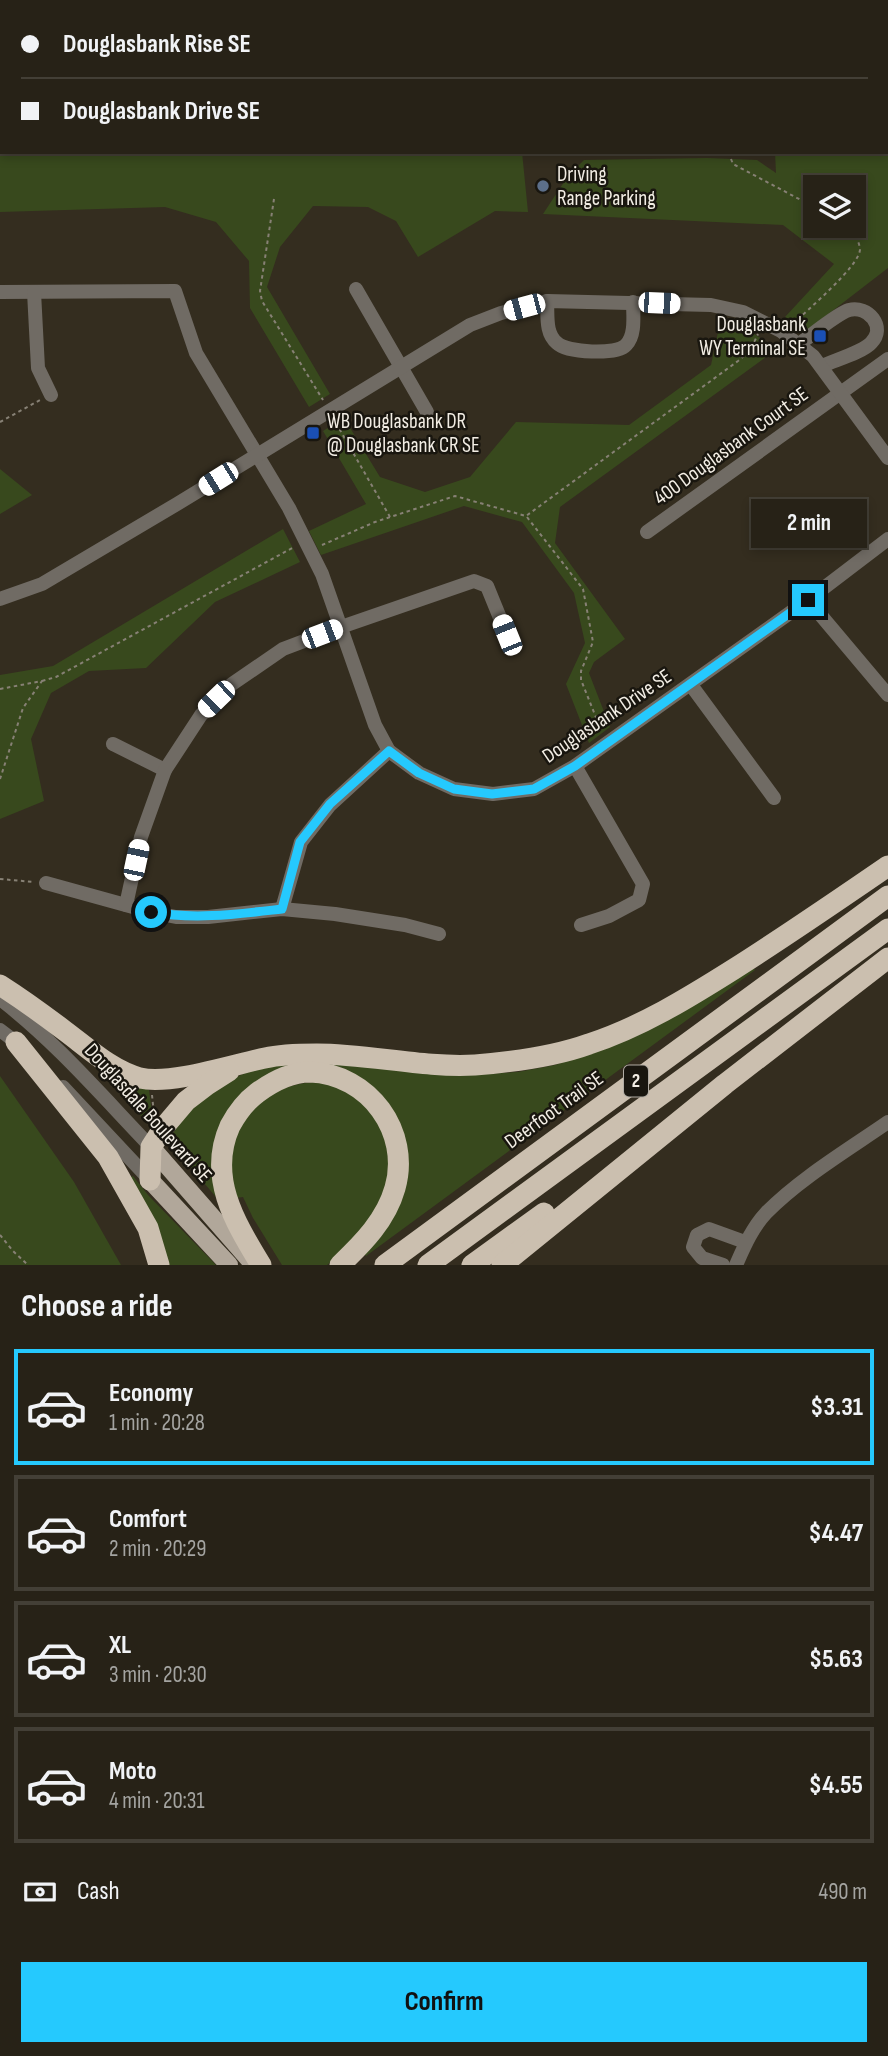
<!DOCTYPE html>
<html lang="en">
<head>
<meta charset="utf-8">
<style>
	:root { --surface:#272217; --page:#2f2a20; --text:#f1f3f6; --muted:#a4a4a1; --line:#433f36; --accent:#25c9fe }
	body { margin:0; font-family:"Sofia Sans Condensed",sans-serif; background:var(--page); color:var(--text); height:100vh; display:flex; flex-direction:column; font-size:26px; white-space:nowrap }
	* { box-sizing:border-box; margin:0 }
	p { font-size:23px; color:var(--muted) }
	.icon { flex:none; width:38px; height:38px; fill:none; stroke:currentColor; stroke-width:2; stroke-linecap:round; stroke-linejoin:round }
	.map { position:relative; height:1265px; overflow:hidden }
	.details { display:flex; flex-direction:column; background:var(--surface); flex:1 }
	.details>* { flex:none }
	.top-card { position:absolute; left:0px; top:0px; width:889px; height:154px; box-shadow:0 4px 10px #0003,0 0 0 2px var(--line); display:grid; align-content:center; height:154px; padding:0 21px; background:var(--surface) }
	.controls { position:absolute; left:803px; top:175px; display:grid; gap:14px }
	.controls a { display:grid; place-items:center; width:63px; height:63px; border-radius:0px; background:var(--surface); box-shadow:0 4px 10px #0003,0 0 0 2px var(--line); font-size:35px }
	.end { position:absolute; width:32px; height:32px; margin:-16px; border:9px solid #25c9fe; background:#111; box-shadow:0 0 0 4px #111 }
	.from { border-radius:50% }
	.bubble { position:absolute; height:49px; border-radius:0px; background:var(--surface); box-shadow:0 4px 10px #0003,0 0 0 2px var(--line); font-size:23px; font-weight:700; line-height:49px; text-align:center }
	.car { position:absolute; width:21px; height:42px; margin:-21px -10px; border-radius:9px; box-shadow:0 0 5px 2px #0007; background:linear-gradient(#fff 24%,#345 0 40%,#fff 0 76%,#345 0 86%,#fff 0) }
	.top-card b { display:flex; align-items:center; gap:24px; height:66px; font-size:26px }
	.top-card b+b { border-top:2px solid var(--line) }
	.top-card i { width:18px; height:18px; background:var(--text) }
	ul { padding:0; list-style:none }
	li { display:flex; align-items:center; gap:21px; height:116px; margin:0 14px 10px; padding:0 7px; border:4px solid var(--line); border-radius:0px }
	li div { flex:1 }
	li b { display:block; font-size:26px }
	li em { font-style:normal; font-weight:700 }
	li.selected { border-color:var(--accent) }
	li>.icon { width:63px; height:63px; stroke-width:1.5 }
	h2 { padding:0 21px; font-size:32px; line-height:84px }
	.pay { display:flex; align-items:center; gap:18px; height:77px; padding:0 21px; font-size:26px }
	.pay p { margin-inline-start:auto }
	.action { display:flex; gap:14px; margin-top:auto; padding:14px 21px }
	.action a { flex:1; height:80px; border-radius:0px; background:var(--accent); color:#111; font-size:28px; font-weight:700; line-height:80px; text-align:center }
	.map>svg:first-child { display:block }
	.green { fill:#38491d; fill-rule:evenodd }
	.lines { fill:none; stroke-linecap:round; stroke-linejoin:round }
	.path { stroke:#878175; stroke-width:2; stroke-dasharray:3.5 3.5; stroke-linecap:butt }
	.minor { stroke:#706b64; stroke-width:14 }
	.major { stroke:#b1a79a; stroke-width:18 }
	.highway { stroke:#cbbfaf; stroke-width:21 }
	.route { stroke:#25c9fe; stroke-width:9 }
	.service-dot { fill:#5c6f8a; stroke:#19160f; stroke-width:2.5 }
	.transit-dot { fill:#1a4fb4; stroke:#19160f; stroke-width:2.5 }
	.labels { text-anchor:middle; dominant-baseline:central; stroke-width:5; stroke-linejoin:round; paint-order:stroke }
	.shield { fill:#19160f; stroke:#b1aca4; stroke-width:2 }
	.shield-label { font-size:19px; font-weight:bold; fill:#f2ede4 }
	.poi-label { font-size:21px; fill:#f2ede4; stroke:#19160f; text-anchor:start }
	.street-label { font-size:21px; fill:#f2ede4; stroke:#19160f }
</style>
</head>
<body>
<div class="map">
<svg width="888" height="1265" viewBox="0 0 888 1265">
	<rect width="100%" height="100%" fill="#342d1f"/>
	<g class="green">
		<path d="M0 0H638L631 2H2V152H522L528 212 495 211 418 257 396 221 368 207 313 206 280 247 267 287 330 394 309 407 250 308 249 261 216 222 165 207 0 212Z"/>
		<path d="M771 0H888V268L805 332 785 317 834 264 783 225 543 214 568 176 584 160 707 158 757 160 776 173 775 152H887V2H771ZM816 187H854V226H816Z"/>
		<path d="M720 323 754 334 777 349 560 507 555 543 625 639 594 662 589 673 610 727 589 743 566 684 585 643 574 593 522 522 464 506 321 555 309 531 366 504 323 431 344 418 380 477 425 492 470 477 516 422 629 425 711 365Z"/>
		<path d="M0 469 32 495 0 514Z"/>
		<path d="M283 529 300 562 215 602 146 668 89 671 51 693 31 739 44 801 0 819V675L53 666Z"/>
		<path d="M752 966 755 970 366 1256 363 1252 389 1220 390 1106 380 1093 354 1074 247 1089 221 1203 171 1144 173 1140 172 1134 194 1106 223 1083 259 1067 306 1062 485 1074 518 1072 555 1065 590 1053Z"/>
		<path d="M108 1071 149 1090 153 1119 149 1125 105 1075Z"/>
		<path d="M0 1076 74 1182 121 1265H0Z"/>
		<path d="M316 1082 330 1084 356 1096 387 1133 392 1171 380 1208 344 1251 327 1265H282L253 1218 243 1197 236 1198C234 1187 229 1176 230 1165 232 1115 268 1084 316 1082Z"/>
		<path d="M133 1176 148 1195 216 1265H165L129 1178Z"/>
	</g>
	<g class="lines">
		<g class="path">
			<path d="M706 0V2"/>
			<path d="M359 2 362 0"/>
			<path d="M0 38H2"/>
			<path d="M731 159 733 164 816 208"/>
			<path d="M274 199 260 291 262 301 323 400"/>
			<path d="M793 324C807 310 860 266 860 249 859 239 852 232 845 226"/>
			<path d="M0 422 40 400"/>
			<path d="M336 423 390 517"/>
			<path d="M527 517 583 589 593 642 581 671V680L601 730"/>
			<path d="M322 545 375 522 455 496 526 516 738 361 750 351 758 334"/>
			<path d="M42 681 56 677 294 547"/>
			<path d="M0 689 42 681 23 708 0 779"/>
			<path d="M0 879 34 882"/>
			<path d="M152 1095 154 1114"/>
			<path d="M0 1235 13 1251 28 1265"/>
		</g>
		<g class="minor">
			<path d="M356 289 427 412"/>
			<path d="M0 292 175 291 196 353 289 508 322 574 375 725 389 751 419 773 454 789 493 794 534 789 575 766 808 600 888 539"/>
			<path d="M34 292 38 368 51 395"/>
			<path d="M547 301C548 316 545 333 557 343 567 353 617 355 626 345 636 335 633 315 633 302"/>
			<path d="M799 344C811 336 836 314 849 310 868 305 887 327 871 343 863 352 835 360 822 366"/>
			<path d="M647 532 888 359"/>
			<path d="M0 599 42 584 177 504 470 325 501 313 547 301 711 305 743 312 781 331 813 356 888 458"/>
			<path d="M808 600 888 695"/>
			<path d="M691 685 774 798"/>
			<path d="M113 744 165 770"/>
			<path d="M575 766 643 884 639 900 609 916 581 925"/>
			<path d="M46 883 151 912 176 917H208L282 909 335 914 405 925 439 934"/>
			<path d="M126 905 141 837 165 770 201 715 232 684 283 649 341 627 474 581 487 586 507 635"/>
			<path d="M282 909 301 842 330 805 389 751"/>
			<path d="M0 999C56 1042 102 1096 151 1147"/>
			<path d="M0 1030 21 1046"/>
			<path d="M63 1087 150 1180"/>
			<path d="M723 1265 702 1258 693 1247 697 1235 709 1229 745 1242"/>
			<path d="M736 1265C744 1247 752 1228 766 1213 799 1179 849 1149 888 1122"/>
		</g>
		<g class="major">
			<path d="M151 1147 254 1265"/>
			<path d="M150 1180 229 1265"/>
		</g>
		<g class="highway">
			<path d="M0 985C22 999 44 1015 65 1031 88 1048 111 1070 140 1078 171 1085 232 1065 265 1058 282 1054 300 1054 317 1054 369 1054 423 1068 475 1065 513 1062 553 1057 589 1044 641 1027 688 998 734 969 786 936 837 901 888 866"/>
			<path d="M16 1042 108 1157 148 1228 159 1265"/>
			<path d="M150 1180 151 1147 164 1127 186 1101 207 1085 229 1071"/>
			<path d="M261 1265C235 1222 207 1177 230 1126 237 1113 245 1102 257 1093 272 1082 291 1072 310 1072 369 1074 411 1132 395 1188 386 1220 363 1243 340 1265"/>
			<path d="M385 1265 888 896"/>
			<path d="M428 1265 888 929"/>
			<path d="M472 1265 544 1213"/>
			<path d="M502 1265 725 1084 888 958"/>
		</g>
	</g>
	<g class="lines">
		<path class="route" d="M151 912C195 920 238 914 282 909L300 842 330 804 389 751 419 773 454 789 492 794 534 789 575 766 808 600"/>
	</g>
	<circle class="service-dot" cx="543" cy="186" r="7"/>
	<g class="transit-dot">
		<rect x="813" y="329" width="14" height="14" rx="3.5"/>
		<rect x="306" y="426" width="14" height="14" rx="3.5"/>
	</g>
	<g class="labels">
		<rect class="shield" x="624" y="1065.5" width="24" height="31" rx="5"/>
		<g class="shield-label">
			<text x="636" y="1081">2</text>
		</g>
		<g class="poi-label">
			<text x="557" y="174">Driving<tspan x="557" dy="24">Range Parking</tspan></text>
			<text x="806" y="324" text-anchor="end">Douglasbank<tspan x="806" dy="24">WY Terminal SE</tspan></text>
			<text x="327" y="421">WB Douglasbank DR<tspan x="327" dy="24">@ Douglasbank CR SE</tspan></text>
		</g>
		<g class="street-label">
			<text transform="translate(731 446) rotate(-36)">400 Douglasbank Court SE</text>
			<text transform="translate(607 716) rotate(-34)">Douglasbank Drive SE</text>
			<text transform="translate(554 1110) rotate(-36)">Deerfoot Trail SE</text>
			<text transform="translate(148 1113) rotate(48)">Douglasdale Boulevard SE</text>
		</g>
	</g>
</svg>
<div class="controls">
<a><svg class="icon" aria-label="layers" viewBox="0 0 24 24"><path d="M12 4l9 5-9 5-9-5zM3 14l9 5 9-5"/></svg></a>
</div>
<i class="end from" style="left:151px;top:912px"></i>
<i class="end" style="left:808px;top:600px"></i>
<div class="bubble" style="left:751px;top:499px;width:116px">2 min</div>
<i class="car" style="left:659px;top:303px;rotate:92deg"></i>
<i class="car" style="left:524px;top:307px;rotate:255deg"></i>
<i class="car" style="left:218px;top:479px;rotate:238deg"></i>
<i class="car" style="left:322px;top:634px;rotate:69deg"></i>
<i class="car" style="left:507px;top:635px;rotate:338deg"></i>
<i class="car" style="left:216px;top:699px;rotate:226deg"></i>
<i class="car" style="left:136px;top:860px;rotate:12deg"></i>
<div class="top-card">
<b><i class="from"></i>Douglasbank Rise SE</b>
<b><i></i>Douglasbank Drive SE</b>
</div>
</div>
<section class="details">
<h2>Choose a ride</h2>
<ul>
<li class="selected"><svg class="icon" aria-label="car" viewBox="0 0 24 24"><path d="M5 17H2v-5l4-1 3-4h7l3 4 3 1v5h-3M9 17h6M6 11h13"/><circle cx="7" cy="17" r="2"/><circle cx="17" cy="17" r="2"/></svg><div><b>Economy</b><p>1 min · 20:28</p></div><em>$3.31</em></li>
<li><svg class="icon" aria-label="car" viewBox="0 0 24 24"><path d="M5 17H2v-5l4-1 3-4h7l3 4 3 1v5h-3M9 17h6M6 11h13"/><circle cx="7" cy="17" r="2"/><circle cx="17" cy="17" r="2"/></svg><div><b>Comfort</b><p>2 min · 20:29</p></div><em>$4.47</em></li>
<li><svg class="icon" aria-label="car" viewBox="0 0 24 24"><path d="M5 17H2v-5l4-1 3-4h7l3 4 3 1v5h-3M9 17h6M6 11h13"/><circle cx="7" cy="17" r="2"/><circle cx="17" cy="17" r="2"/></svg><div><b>XL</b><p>3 min · 20:30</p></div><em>$5.63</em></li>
<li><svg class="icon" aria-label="car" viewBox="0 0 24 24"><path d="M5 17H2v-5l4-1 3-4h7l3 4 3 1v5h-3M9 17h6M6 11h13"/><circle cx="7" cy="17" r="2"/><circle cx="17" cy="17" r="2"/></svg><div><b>Moto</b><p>4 min · 20:31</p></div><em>$4.55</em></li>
</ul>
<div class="pay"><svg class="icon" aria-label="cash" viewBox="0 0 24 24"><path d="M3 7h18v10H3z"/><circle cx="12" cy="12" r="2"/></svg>Cash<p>490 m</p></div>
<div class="action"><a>Confirm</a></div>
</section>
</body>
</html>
